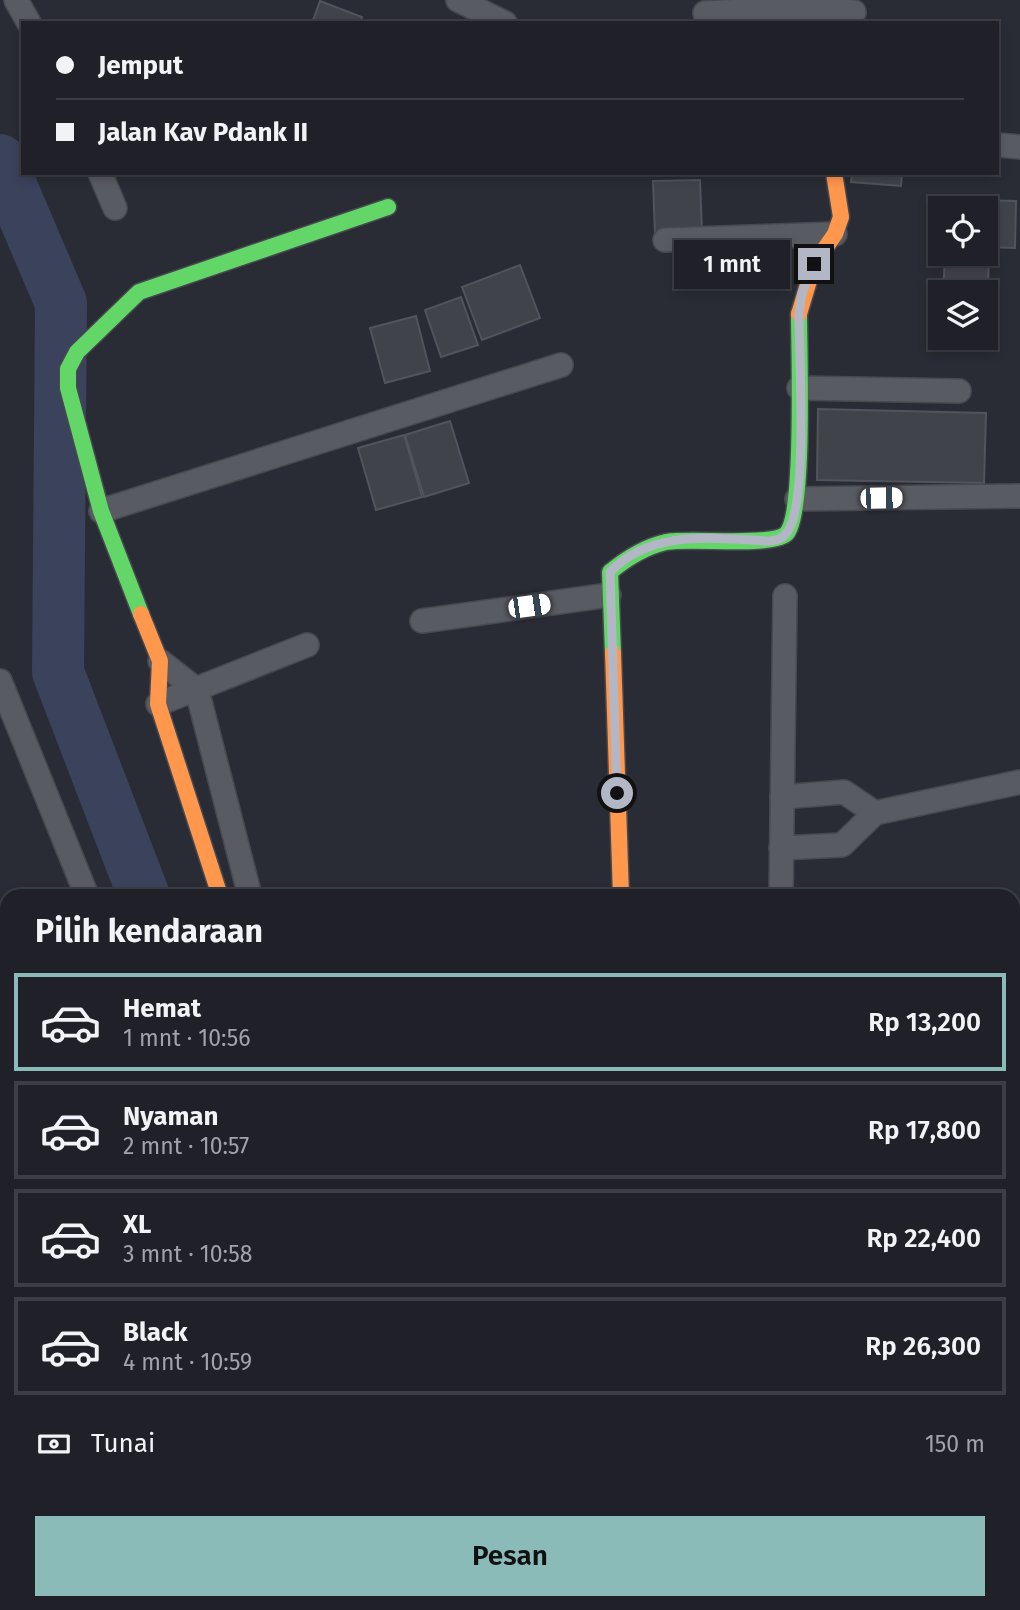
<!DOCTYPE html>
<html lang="id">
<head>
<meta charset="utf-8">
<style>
	:root { --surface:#202128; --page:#282930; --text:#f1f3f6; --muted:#a2a3a8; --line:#3d3e45; --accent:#8bbbb9 }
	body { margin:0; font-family:"Fira Sans",sans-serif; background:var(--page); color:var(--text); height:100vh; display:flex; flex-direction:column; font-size:26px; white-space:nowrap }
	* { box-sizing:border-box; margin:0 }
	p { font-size:23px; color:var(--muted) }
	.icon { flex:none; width:38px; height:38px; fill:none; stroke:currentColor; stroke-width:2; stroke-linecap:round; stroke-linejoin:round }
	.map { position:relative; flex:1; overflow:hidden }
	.drawer { position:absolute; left:0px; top:889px; width:1020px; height:721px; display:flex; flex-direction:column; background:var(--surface); border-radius:21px 21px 0 0; box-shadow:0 4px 10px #0003,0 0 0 2px var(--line) }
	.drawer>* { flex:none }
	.top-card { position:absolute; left:21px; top:21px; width:978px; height:154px; border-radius:0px; box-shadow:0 4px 10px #0003,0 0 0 2px var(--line); display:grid; align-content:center; height:154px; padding:0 35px; background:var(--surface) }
	.controls { position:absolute; left:928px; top:196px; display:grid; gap:14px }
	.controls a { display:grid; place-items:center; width:70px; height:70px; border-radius:0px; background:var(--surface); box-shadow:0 4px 10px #0003,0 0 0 2px var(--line); font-size:35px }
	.end { position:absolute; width:32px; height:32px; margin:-16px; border:9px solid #b3b7c5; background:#111; box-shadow:0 0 0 4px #111 }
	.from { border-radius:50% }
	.bubble { position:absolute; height:49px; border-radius:0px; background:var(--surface); box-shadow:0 4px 10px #0003,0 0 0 2px var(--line); font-size:23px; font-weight:600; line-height:49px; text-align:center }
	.car { position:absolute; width:21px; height:42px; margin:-21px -10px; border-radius:9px; box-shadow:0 0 5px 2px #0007; background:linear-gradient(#fff 24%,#345 0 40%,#fff 0 76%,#345 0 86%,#fff 0) }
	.top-card b { display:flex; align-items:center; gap:24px; height:66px; font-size:26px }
	.top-card b+b { border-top:2px solid var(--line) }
	.top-card i { width:18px; height:18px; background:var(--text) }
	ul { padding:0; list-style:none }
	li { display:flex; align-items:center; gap:21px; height:98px; margin:0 14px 10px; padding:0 21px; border:4px solid var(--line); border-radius:0px }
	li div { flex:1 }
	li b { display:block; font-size:26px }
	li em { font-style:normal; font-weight:600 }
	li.selected { border-color:var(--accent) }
	li>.icon { width:63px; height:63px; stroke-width:1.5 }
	h2 { padding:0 35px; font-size:32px; line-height:84px }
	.pay { display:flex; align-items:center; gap:18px; height:77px; padding:0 35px; font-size:26px }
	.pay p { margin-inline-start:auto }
	.action { display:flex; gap:14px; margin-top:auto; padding:14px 35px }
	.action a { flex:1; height:80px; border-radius:0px; background:var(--accent); color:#111; font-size:28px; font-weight:600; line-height:80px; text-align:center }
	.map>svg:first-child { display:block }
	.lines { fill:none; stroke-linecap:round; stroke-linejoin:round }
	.river { stroke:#3a425c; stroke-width:52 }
	.building { fill:#40434a; stroke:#51545c; stroke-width:2 }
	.street-casing { stroke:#47494f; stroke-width:26 }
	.fast-casing { stroke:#474951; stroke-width:19 }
	.slow-casing { stroke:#474951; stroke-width:19 }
	.street { stroke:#595b62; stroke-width:23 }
	.fast { stroke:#63d668; stroke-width:16 }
	.slow { stroke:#ff974d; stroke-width:16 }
	.route { stroke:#b3b7c5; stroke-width:9 }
</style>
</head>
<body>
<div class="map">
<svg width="1020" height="1610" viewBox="0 0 1020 1610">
	<rect width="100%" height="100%" fill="#2a2c35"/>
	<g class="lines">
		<g class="river">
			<path d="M0 160 61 303 58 672 144 896"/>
			<path d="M0 1177 7 1171"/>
			<path d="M0 1260 7 1270"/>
			<path d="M248 1603 253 1610"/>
		</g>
	</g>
	<g class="building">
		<path d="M320 1 362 17 360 23H312Z"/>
		<path d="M852 173H902L901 186 851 182Z"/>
		<path d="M700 180 702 233 655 235 653 181Z"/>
		<path d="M978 200 1016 201 1015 248 985 247V208H977Z"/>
		<path d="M945 257 989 260 986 325 985 292H943Z"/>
		<path d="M520 265 540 318 482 340 462 287Z"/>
		<path d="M461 297 478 345 441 357 425 310Z"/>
		<path d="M416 316 430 371 385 383 370 328Z"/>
		<path d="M818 409 986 413 984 483 817 480Z"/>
		<path d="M450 421 469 483 424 497 405 435Z"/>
		<path d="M404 435 422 497 376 510 358 448Z"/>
	</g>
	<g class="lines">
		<defs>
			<g id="street">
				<path d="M16 0 29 23"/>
				<path d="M458 0 505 23"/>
				<path d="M705 13 801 8 854 12"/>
				<path d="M998 145 1020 147"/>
				<path d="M100 173 115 208"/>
				<path d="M665 240 835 234"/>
				<path d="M799 388 959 391"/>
				<path d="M797 499 1020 496"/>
				<path d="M101 511 561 365"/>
				<path d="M422 621 609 595"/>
				<path d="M160 661 197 690 250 896"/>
				<path d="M0 681 87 896"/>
				<path d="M158 704 307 645"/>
				<path d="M782 797 844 792 875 813"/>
				<path d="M781 848 842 845 875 813 1020 782"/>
				<path d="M781 896 785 596"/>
				<path d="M0 1076 7 1073"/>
				<path d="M1013 1087 1020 1088"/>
				<path d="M0 1342 7 1352"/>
				<path d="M1013 1437H1020"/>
				<path d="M186 1603 191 1610"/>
				<path d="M314 1603 319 1610"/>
				<path d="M524 1603 529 1610"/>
				<path d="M898 1603 903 1610"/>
				<path d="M645 1610 653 1603"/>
			</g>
			<g id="fast">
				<path d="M141 614 101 511 68 388V369L77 352 139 292 388 207"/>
				<path d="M613 653 610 572C627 558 644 547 666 542 691 537 774 548 787 533 805 511 799 351 799 314"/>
			</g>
			<g id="slow">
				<path d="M799 314 814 264 835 234 841 217 834 173"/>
				<path d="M141 614 160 661 158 704 220 896"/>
				<path d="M613 653 621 896"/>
			</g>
		</defs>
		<use href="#street" class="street-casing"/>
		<use href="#fast" class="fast-casing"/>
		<use href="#slow" class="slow-casing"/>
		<use href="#street" class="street"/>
		<use href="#fast" class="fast"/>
		<use href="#slow" class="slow"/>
	</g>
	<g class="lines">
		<path class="route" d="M617 793 610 572C653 528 714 539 769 541 777 540 783 539 788 531 808 501 799 356 799 314L802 293 814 264"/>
	</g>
</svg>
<div class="controls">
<a><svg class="icon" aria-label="locate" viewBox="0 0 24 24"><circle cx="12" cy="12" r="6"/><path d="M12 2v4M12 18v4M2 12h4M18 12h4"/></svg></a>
<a><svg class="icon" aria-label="layers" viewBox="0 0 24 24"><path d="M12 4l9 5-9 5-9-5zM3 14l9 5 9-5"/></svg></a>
</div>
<i class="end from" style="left:617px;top:793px"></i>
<i class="end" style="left:814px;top:264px"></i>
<div class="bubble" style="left:674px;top:240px;width:116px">1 mnt</div>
<i class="car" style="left:881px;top:498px;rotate:89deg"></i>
<i class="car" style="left:529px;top:606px;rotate:82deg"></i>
<div class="top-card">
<b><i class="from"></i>Jemput</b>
<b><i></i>Jalan Kav Pdank II</b>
</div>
<section class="drawer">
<h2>Pilih kendaraan</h2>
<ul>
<li class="selected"><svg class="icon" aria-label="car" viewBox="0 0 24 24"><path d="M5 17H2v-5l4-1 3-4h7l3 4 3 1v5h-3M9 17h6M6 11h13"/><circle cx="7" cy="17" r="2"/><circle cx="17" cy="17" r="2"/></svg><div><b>Hemat</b><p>1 mnt · 10:56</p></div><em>Rp 13,200</em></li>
<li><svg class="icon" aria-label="car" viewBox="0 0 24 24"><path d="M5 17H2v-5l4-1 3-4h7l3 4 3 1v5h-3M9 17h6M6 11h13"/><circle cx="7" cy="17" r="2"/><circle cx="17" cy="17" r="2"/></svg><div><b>Nyaman</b><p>2 mnt · 10:57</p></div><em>Rp 17,800</em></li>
<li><svg class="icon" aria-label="car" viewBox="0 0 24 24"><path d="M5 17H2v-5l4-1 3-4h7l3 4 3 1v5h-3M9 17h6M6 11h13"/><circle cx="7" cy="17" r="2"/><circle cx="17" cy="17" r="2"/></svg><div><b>XL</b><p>3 mnt · 10:58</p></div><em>Rp 22,400</em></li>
<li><svg class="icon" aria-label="car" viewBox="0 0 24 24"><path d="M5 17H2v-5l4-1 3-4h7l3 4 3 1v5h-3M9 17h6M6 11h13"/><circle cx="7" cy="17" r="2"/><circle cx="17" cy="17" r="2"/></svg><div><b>Black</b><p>4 mnt · 10:59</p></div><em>Rp 26,300</em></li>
</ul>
<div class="pay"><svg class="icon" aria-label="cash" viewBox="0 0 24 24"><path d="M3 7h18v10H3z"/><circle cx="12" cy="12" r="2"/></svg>Tunai<p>150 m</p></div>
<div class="action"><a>Pesan</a></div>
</section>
</div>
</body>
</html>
